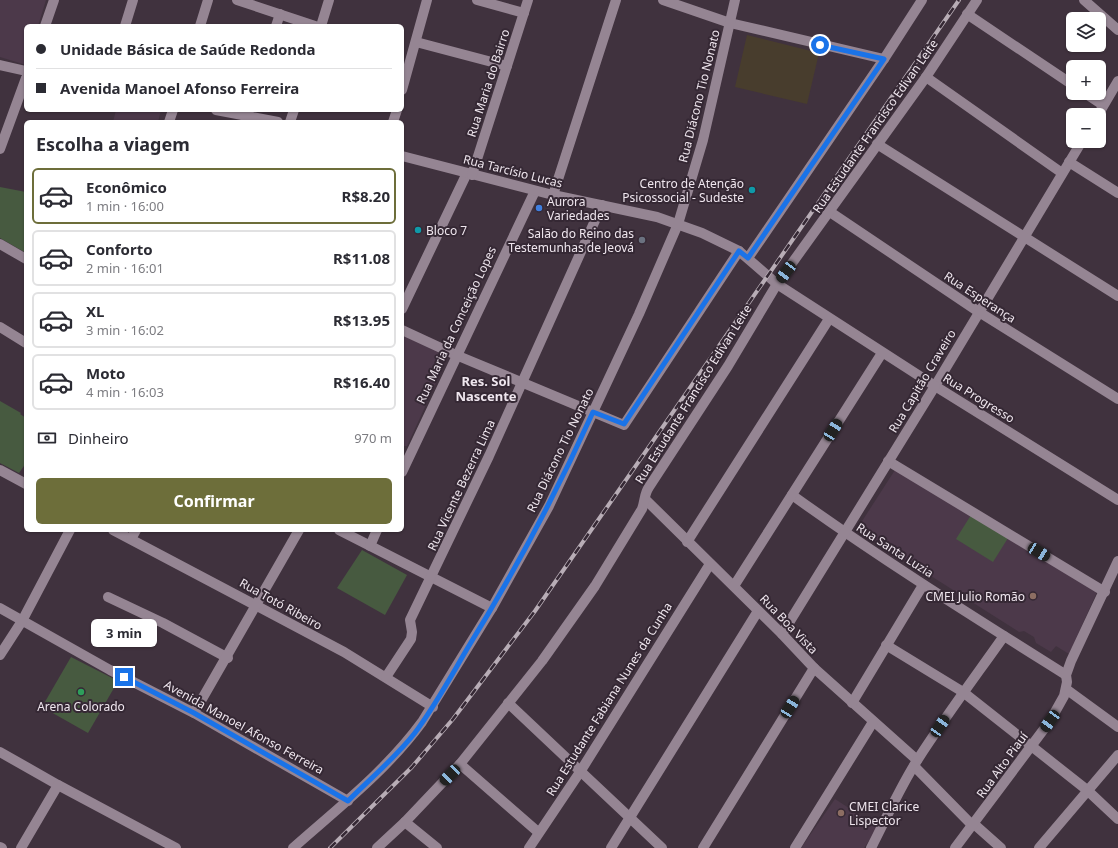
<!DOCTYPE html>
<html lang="pt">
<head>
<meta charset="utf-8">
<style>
	:root { --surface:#fff; --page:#f7f7f7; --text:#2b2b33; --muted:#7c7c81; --line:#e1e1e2; --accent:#6d6e3a }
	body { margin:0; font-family:"Noto Sans",sans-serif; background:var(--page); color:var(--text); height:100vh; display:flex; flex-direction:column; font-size:15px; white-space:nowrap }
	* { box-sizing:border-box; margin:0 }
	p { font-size:13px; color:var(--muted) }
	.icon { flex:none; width:22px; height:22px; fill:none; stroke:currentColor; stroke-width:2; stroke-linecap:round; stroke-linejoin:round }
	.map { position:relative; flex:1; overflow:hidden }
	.sheet { position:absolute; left:24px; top:120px; width:380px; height:412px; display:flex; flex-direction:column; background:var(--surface); border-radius:6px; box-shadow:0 1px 3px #0004 }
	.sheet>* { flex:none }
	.hud { position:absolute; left:24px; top:24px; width:380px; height:88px; border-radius:6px; box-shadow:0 1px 3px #0004; display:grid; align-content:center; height:88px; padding:0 12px; background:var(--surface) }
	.controls { position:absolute; left:1066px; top:12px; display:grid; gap:8px }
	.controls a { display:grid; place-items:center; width:40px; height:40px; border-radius:6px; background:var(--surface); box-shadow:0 1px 3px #0004; font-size:20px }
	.end { position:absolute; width:18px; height:18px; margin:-9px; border:5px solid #1a73e8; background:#fff; box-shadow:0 0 0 2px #fff }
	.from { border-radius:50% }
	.bubble { position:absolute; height:28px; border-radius:6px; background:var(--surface); box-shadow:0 1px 3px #0004; font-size:13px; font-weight:700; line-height:28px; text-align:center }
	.car { position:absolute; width:12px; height:24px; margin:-12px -6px; border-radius:5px; box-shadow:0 0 3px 1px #0007; background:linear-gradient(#222 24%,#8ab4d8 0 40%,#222 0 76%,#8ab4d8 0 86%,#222 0) }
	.hud b { display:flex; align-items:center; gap:14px; height:38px; font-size:15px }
	.hud b+b { border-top:1px solid var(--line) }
	.hud i { width:10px; height:10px; background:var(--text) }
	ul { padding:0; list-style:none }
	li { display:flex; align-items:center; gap:12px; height:56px; margin:0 8px 6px; padding:0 4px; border:2px solid var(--line); border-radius:6px }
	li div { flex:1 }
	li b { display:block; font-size:15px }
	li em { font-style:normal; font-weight:700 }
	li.on { border-color:var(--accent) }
	li>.icon { width:36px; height:36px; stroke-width:1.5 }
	h2 { padding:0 12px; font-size:18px; line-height:48px }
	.pay { display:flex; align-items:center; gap:10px; height:44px; padding:0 12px; font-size:15px }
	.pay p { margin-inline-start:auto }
	.primary-button { display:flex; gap:8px; margin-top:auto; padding:8px 12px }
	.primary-button a { flex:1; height:46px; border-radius:6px; background:var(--accent); color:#fff; font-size:16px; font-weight:700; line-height:46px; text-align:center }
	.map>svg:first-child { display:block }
	.built { fill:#4c394a }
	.medical { fill:#483d2d }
	.green { fill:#475a40 }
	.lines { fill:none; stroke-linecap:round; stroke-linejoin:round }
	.minor { stroke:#958593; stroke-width:10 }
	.tertiary { stroke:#958593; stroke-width:10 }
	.rail-casing { stroke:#b8adb6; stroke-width:4 }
	.rail { stroke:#352834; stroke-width:2.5; stroke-dasharray:8; stroke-linecap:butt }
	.route { stroke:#1a73e8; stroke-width:5 }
	.culture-dot { fill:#0f9aa8; stroke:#352834; stroke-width:1.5 }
	.shop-dot { fill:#3f7fe0; stroke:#352834; stroke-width:1.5 }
	.worship-dot { fill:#6b7280; stroke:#352834; stroke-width:1.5 }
	.education-dot { fill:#8d6e63; stroke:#352834; stroke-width:1.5 }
	.leisure-dot { fill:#2e9e5b; stroke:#352834; stroke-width:1.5 }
	.labels { text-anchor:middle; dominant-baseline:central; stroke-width:4; stroke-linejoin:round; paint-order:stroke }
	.street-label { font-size:12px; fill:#efe6ee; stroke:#352834 }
	.poi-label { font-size:12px; fill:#efe6ee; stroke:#352834; text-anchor:end }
	.neighbourhood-label { font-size:13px; font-weight:bold; fill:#efe6ee; stroke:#352834 }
</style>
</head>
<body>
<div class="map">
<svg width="1118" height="848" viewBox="0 0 1118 848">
	<rect width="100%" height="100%" fill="#40323e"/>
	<g class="built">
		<path d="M0 0H46L38 26H26V65L0 57Z"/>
		<path d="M116 110H161L158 122H113Z"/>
		<path d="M402 335 448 357 407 446H402Z"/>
		<path d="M895 470 1097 592 1069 654 1056 646 1051 652 1036 643 1034 637 1024 631 1019 632 857 529Z"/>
		<path d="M835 799 878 827 864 848H801Z"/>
	</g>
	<path class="medical" d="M747 35 819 53 807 104 735 87Z"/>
	<g class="green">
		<path d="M0 187 26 192V253L0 238Z"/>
		<path d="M0 401 21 413 20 414 26 418V463L19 473 0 463Z"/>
		<path d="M971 515 1008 538 993 562 956 539Z"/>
		<path d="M362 550 407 575 385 615 337 588Z"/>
		<path d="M71 657 118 681 88 733 42 707Z"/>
	</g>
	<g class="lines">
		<g class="minor">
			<path d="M237 0 315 26"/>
			<path d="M477 0 524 13"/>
			<path d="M663 0 730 23 884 59"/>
			<path d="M1084 0 1118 30"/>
			<path d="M967 14 1073 85"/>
			<path d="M125 26 133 0"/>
			<path d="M200 26 208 0"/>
			<path d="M276 26 280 14"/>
			<path d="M321 26 329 0"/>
			<path d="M416 42 507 66"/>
			<path d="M926 77 1062 173"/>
			<path d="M402 90 427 0"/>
			<path d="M1085 93 1103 105"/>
			<path d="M1098 115 1118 81"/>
			<path d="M169 122 173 110"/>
			<path d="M245 122 249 110"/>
			<path d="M290 122 294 110"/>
			<path d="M393 122 397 110"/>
			<path d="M1082 141 935 386 1118 500"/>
			<path d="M877 144 1118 296"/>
			<path d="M1069 162 1118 193"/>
			<path d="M553 195 616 0"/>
			<path d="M830 212 979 312 1118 399"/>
			<path d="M0 244 26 259"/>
			<path d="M748 258 884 59 922 0"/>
			<path d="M402 309 467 173"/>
			<path d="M0 327 26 343"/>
			<path d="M402 330 456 355 624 425 739 251"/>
			<path d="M888 461 1105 592"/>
			<path d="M0 470 26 484"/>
			<path d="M402 472 535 191"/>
			<path d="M792 495C881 559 974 617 1066 675"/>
			<path d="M646 500 782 634"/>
			<path d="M113 530 344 652 433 707"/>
			<path d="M339 530 492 608"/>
			<path d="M131 539 136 530"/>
			<path d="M687 542 829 319"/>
			<path d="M370 546 377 530"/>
			<path d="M734 586 882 353"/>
			<path d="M108 597 163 623 228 658"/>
			<path d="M0 608 110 670 194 713 348 801"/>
			<path d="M886 645 963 692 1087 790 1118 819"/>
			<path d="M0 655 22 621 70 530"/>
			<path d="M814 668 917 760"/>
			<path d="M386 677 411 639 412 632 410 620 489 456 602 205"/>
			<path d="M1066 689 1118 727"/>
			<path d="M508 703 662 848"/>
			<path d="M852 703 923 585"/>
			<path d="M194 713 299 530"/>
			<path d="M0 752 58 785 176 848"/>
			<path d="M460 764 538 832"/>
			<path d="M914 766 972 825"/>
			<path d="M405 822 437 848"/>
			<path d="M974 824 1001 848"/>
			<path d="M0 847 2 848"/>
			<path d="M21 848 58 785"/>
			<path d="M293 848C338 808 386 771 422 722L492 608 549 506 639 314 678 224 703 140 735 0"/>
			<path d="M377 848 405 822 460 764 542 661 595 586 642 509C645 501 644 494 649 487L728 366 777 284 926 77 977 0"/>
			<path d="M529 848 580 772 710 564"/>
			<path d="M611 848 758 611"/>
			<path d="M795 848 873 722"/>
			<path d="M871 848C886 819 900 787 918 759 945 717 975 677 1004 636"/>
			<path d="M955 848 1050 721 1064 696 1067 682 1066 675 1071 661 1118 561"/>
			<path d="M1039 848 1118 755"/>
		</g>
		<g class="tertiary">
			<path d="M45 26 54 0"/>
			<path d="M0 65 26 71"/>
			<path d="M216 110 278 122"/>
			<path d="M0 149 26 78"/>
			<path d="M402 156 553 195 657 217 702 233 739 251 777 284 935 386 782 634 814 668 703 848"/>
			<path d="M472 175 528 0"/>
		</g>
		<defs>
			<path id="rail" d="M330 848 412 767 453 719 535 611 959 0"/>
		</defs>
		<use href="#rail" class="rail-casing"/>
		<use href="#rail" class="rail"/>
	</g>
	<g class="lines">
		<path class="route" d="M124 677 194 713 348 801C370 779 395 758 414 734 434 708 450 678 467 649 514 573 556 494 593 412L624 424 739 251 748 258 884 59 820 45"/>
	</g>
	<g class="culture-dot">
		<circle cx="752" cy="190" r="4"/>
		<circle cx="418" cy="230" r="4"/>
	</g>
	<circle class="shop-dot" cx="539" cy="208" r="4"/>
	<circle class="worship-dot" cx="642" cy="240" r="4"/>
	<g class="education-dot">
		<circle cx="1033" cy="596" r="4"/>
		<circle cx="841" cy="813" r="4"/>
	</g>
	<circle class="leisure-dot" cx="81" cy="692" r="4"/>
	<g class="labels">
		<g class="street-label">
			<text transform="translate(488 83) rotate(-72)">Rua Maria do Bairro</text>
			<text transform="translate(699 96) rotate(-76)">Rua Diácono Tio Nonato</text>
			<text transform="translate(875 126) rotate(-55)">Rua Estudante Francisco Edivan Leite</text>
			<text transform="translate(513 171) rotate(14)">Rua Tarcísio Lucas</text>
			<text transform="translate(980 297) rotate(33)">Rua Esperança</text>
			<text transform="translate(456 325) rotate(-65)">Rua Maria da Conceição Lopes</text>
			<text transform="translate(922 381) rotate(-59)">Rua Capitão Craveiro</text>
			<text transform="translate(693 394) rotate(-58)">Rua Estudante Francisco Edivan Leite</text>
			<text transform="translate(979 398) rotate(32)">Rua Progresso</text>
			<text transform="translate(560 450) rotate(-64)">Rua Diácono Tio Nonato</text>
			<text transform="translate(461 485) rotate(-65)">Rua Vicente Bezerra Lima</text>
			<text transform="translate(895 550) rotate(33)">Rua Santa Luzia</text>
			<text transform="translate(281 604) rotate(29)">Rua Totó Ribeiro</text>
			<text transform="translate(789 624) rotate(46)">Rua Boa Vista</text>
			<text transform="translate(609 699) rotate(-58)">Rua Estudante Fabiana Nunes da Cunha</text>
			<text transform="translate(244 727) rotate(29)">Avenida Manoel Afonso Ferreira</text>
			<text transform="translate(1002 765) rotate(-54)">Rua Alto Piauí</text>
		</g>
		<g class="poi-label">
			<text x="744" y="183">Centro de Atenção<tspan x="744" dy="14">Psicossocial - Sudeste</tspan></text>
			<text x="547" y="201" text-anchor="start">Aurora<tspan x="547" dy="14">Variedades</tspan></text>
			<text x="426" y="230" text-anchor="start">Bloco 7</text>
			<text x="634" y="233">Salão do Reino das<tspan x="634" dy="14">Testemunhas de Jeová</tspan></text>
			<text x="1025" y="596">CMEI Julio Romão</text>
			<text x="81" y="706" text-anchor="middle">Arena Colorado</text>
			<text x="849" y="806" text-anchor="start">CMEI Clarice<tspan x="849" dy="14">Lispector</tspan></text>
		</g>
		<g class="neighbourhood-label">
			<text x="486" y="381">Res. Sol<tspan x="486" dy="15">Nascente</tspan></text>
		</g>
	</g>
</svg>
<div class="controls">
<a><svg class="icon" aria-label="layers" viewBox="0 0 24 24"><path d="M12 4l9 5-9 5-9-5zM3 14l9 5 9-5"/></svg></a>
<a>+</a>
<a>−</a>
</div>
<i class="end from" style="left:820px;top:45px"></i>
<i class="end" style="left:124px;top:677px"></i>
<div class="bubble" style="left:91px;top:619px;width:66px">3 min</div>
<i class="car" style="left:786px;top:272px;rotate:217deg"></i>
<i class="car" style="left:833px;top:430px;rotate:32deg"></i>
<i class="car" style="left:1039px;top:552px;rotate:121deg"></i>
<i class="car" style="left:790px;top:707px;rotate:32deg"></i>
<i class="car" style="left:1050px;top:721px;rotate:216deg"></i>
<i class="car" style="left:940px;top:726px;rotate:34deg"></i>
<i class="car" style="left:450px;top:775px;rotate:224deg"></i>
<div class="hud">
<b><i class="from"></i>Unidade Básica de Saúde Redonda</b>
<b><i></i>Avenida Manoel Afonso Ferreira</b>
</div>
<section class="sheet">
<h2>Escolha a viagem</h2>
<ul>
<li class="on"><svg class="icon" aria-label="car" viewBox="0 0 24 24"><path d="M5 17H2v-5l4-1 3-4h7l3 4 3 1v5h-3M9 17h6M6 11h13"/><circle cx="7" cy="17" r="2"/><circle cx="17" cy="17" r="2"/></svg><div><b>Econômico</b><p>1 min · 16:00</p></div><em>R$8.20</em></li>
<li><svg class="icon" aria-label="car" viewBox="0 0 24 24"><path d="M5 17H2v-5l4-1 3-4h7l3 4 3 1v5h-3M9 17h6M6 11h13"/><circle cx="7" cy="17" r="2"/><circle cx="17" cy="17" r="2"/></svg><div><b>Conforto</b><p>2 min · 16:01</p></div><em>R$11.08</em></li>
<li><svg class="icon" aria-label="car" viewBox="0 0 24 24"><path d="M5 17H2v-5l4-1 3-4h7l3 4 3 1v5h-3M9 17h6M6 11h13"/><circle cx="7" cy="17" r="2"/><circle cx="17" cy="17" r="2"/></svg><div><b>XL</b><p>3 min · 16:02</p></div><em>R$13.95</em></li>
<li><svg class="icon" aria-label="car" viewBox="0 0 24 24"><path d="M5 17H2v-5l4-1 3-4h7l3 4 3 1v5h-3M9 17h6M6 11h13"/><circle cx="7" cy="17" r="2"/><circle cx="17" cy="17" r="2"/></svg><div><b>Moto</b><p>4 min · 16:03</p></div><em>R$16.40</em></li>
</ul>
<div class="pay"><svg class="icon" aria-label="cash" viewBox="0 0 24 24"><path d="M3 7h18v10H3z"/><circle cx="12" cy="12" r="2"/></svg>Dinheiro<p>970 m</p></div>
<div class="primary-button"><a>Confirmar</a></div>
</section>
</div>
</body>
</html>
